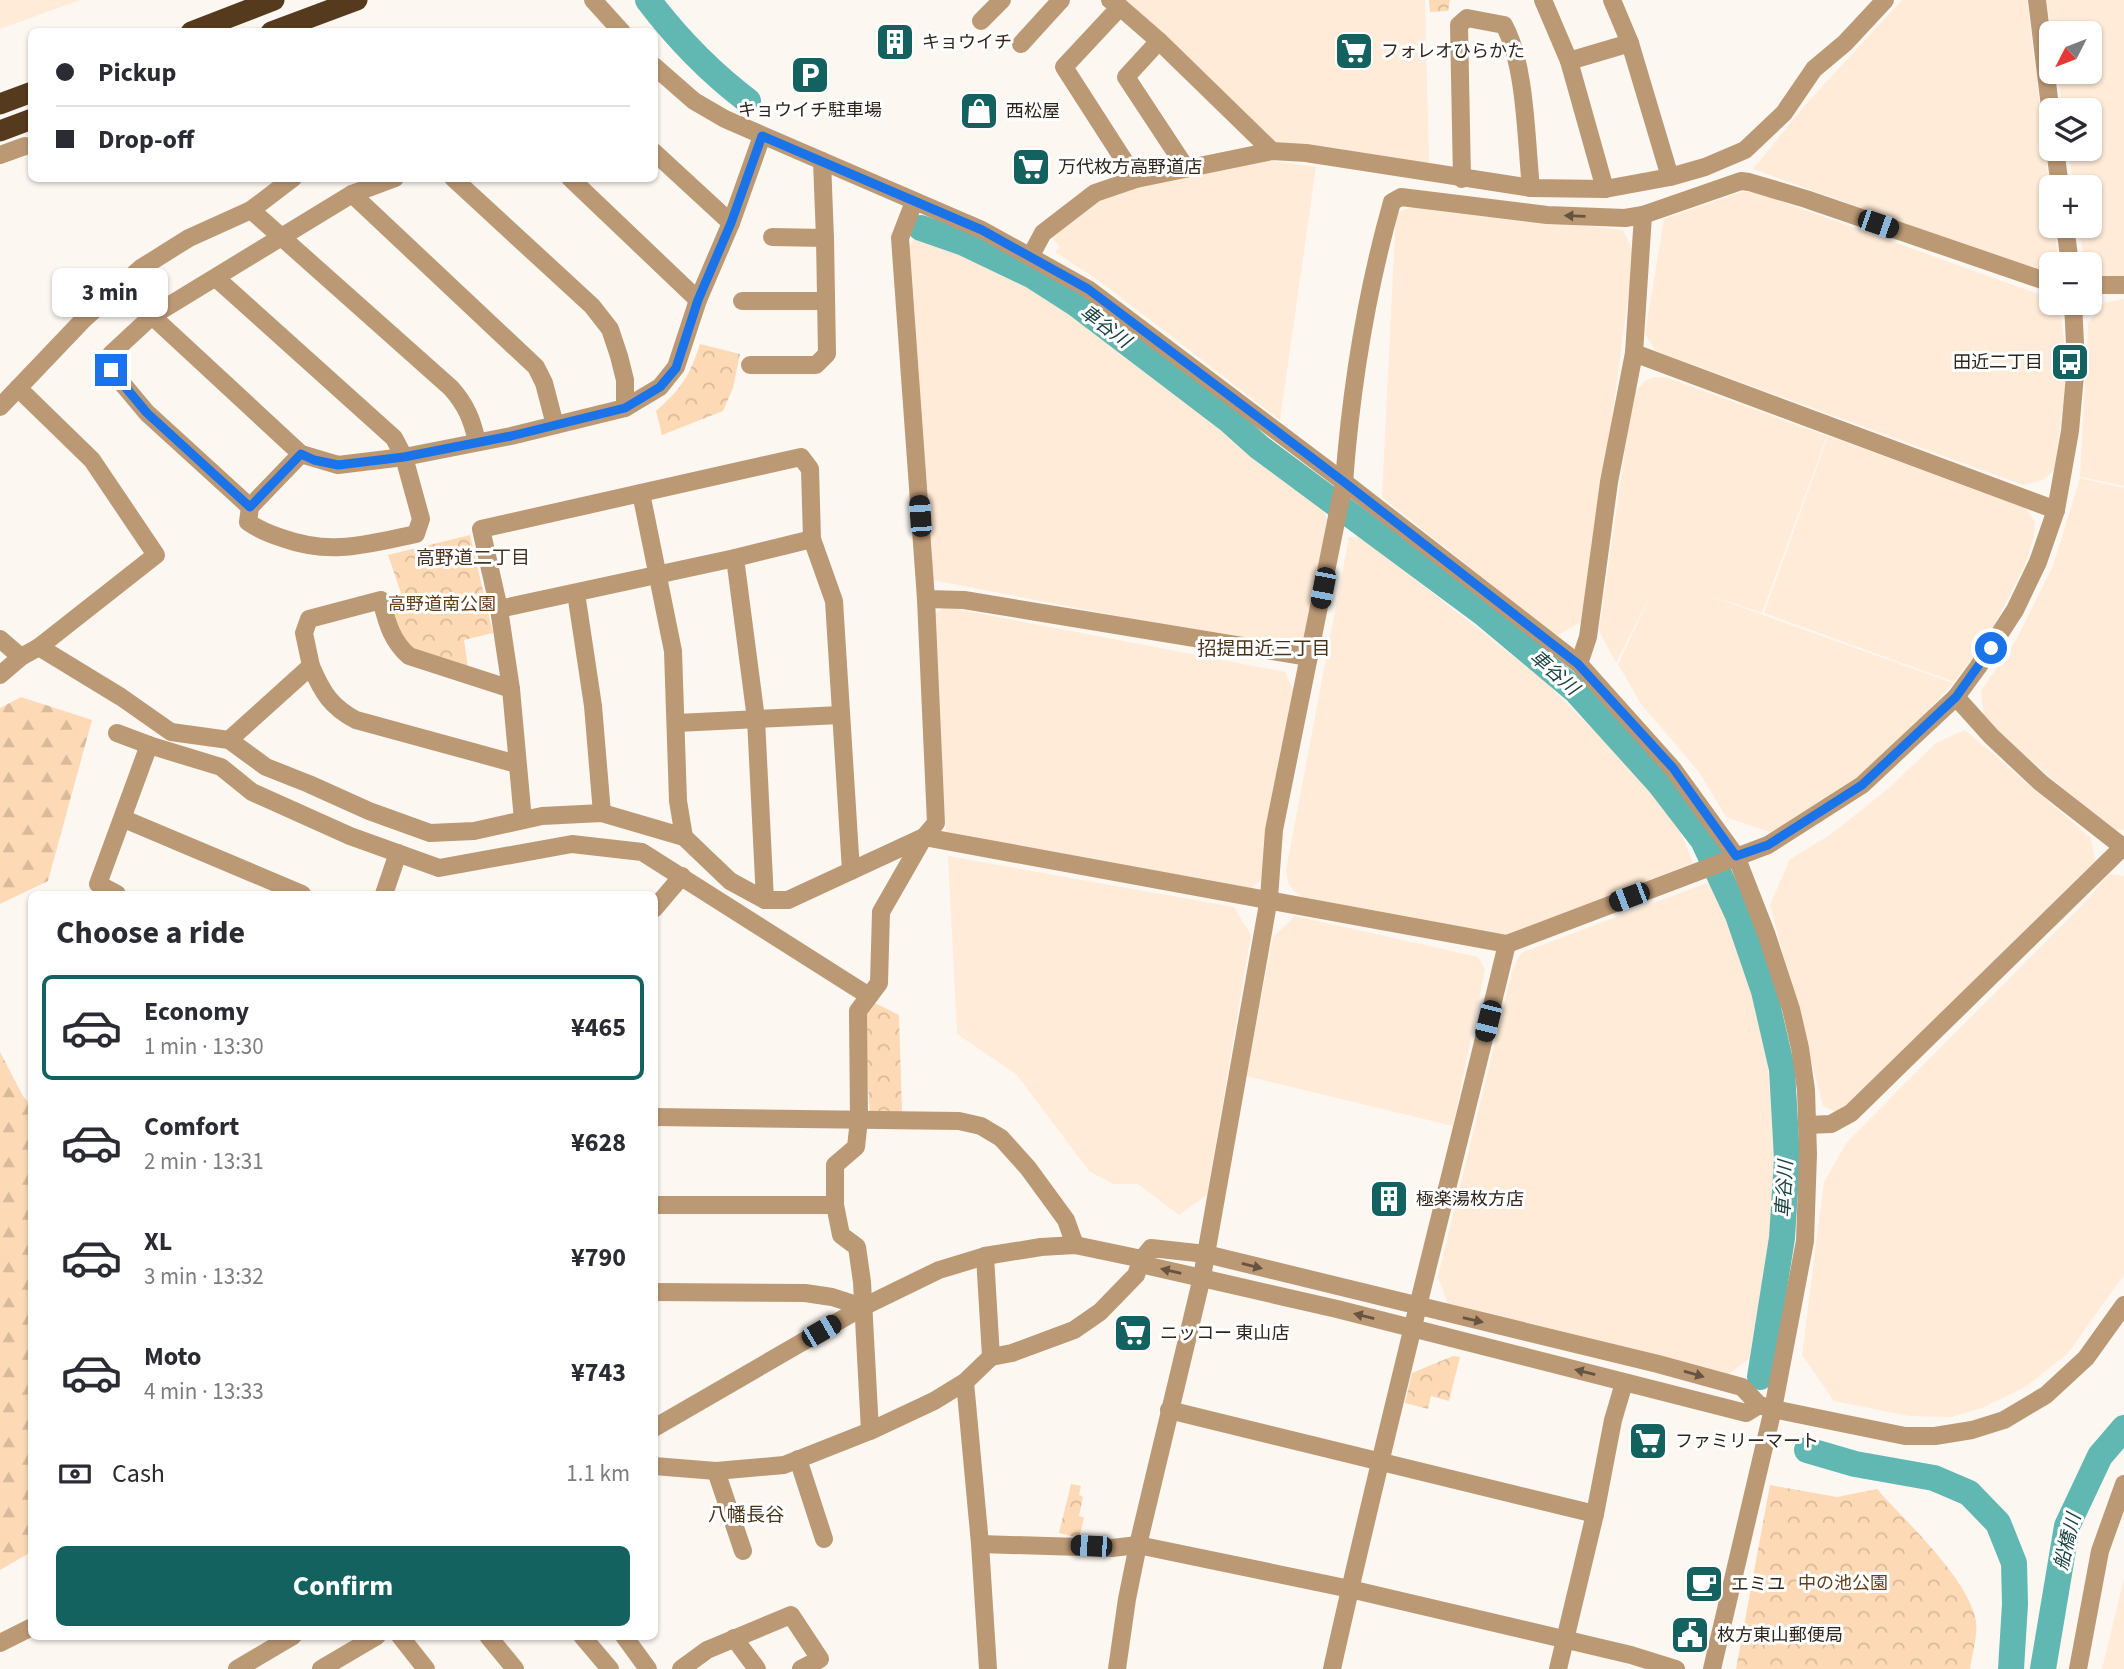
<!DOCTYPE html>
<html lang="en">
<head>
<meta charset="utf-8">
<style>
	:root { --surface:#fff; --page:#f7f7f7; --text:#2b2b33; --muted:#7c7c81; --line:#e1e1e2; --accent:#13625f }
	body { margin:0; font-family:"Source Sans 3","Noto Sans JP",sans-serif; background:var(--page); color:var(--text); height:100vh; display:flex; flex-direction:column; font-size:26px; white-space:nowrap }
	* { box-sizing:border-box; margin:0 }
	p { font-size:23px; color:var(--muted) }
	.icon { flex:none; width:38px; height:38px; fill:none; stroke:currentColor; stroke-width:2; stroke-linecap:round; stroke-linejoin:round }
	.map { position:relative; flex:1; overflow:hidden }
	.drawer { position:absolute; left:28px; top:891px; width:630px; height:749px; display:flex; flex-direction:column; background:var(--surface); border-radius:10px; box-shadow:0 2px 5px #0004 }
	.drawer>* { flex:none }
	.banner { position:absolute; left:28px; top:28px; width:630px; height:154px; border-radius:10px; box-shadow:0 2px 5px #0004; display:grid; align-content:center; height:154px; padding:0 28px; background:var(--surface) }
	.needle { width:46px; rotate:228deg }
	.controls { position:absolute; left:2039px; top:21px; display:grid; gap:14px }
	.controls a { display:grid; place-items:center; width:63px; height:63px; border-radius:10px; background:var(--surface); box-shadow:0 2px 5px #0004; font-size:35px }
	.end { position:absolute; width:32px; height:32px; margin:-16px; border:9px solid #1a73e8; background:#fff; box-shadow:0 0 0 4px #fff }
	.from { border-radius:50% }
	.bubble { position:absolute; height:49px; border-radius:10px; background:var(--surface); box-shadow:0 2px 5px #0004; font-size:23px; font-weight:700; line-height:49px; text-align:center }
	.car { position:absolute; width:21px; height:42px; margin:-21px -10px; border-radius:9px; box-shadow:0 0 5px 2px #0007; background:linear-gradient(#222 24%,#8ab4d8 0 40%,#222 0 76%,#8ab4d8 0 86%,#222 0) }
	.banner b { display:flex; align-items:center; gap:24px; height:66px; font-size:26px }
	.banner b+b { border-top:2px solid var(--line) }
	.banner i { width:18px; height:18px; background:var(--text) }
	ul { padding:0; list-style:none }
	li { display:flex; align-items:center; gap:21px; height:105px; margin:0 14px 10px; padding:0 14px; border:4px solid transparent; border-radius:10px }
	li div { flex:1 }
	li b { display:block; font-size:26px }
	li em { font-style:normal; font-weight:700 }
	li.active { border-color:var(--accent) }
	li>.icon { width:63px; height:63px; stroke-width:1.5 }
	h2 { padding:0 28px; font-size:32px; line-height:84px }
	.pay { display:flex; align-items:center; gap:18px; height:77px; padding:0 28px; font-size:26px }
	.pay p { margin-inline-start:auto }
	.action { display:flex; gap:14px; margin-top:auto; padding:14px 28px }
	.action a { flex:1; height:80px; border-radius:10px; background:var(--accent); color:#fff; font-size:28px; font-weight:700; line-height:80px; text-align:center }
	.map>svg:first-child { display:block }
	.built { fill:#ffebd7 }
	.forest { fill:url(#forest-firs) }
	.park { fill:url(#park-crowns) }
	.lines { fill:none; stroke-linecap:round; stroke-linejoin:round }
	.river { stroke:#61b7b2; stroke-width:26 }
	.minor { stroke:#bc9975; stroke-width:18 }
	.highway { stroke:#553a1d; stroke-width:21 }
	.oneway { fill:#67533f }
	.route { stroke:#1a73e8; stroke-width:9 }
	.labels { text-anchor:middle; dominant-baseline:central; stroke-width:6; stroke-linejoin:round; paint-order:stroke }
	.poi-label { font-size:18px; fill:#2f251b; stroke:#fff; text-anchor:start }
	.park-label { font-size:18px; fill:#603f1b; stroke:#fff }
	.water-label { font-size:19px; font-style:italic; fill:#194240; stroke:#fff }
	.neighbourhood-label { font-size:19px; fill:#48331d; stroke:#fff }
</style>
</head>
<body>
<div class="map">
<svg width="2124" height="1669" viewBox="0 0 2124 1669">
	<defs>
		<pattern id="forest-firs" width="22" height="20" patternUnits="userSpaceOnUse" patternTransform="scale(1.75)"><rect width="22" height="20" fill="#fdd9b5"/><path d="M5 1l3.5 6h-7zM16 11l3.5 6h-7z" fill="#d9ba9b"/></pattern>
		<pattern id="park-crowns" width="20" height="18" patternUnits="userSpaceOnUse" patternTransform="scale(1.75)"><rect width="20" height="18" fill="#fdd9b5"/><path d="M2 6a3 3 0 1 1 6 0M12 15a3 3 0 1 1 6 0" fill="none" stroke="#d9ba9b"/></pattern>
	</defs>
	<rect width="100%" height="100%" fill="#fcf7f1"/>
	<g class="built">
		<path d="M0 0H80L0 29Z"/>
		<path d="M1126 0H1425L1429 163 1277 145Z"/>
		<path d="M1902 0H2027L2051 200V226H2054L2058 256 2056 264H2051V269L2039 272 1753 169 1807 103Z"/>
		<path d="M2047 0H2124V276L2106 278 2084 262 2079 226H2090V187H2074L2068 149H2090V110H2063L2057 72H2090V33H2051Z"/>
		<path d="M1259 159 1316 167 1280 420 1098 280 1055 252 1060 247 1052 238 1099 198 1189 172Z"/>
		<path d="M1741 192H1755L2049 298 2060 311 2068 371 2054 470 2043 480 2023 485 1656 351 1645 334 1664 219Z"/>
		<path d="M1414 206 1623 230 1634 253 1585 620 1556 636 1382 497 1396 213Z"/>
		<path d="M918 234 1034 286 1321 504 1327 521 1308 638 1296 650 932 580 909 247Z"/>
		<path d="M2124 299V486L2080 477 2088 323 2103 303Z"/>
		<path d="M1655 377 1668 378 1827 436 1762 613 1694 590 1953 683 1886 757 1778 835 1726 817 1699 772 1641 704 1618 664 1653 590 1616 663 1599 631 1633 394 1645 381Z"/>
		<path d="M1828 436 2023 506 2030 514 2035 523 2033 539 2024 567 1988 637 1954 682 1764 613Z"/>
		<path d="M2080 478 2124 488V830H2111L1984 719 1981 691 2017 638 2053 566Z"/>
		<path d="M1349 537H1361L1541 678 1615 751 1676 821 1693 863 1504 937 1307 900 1295 892 1288 883 1286 870Z"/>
		<path d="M946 607 1285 672 1296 696 1266 877 1250 889 946 833 934 614Z"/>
		<path d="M1965 730 2091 838 2095 861 1847 1105 1836 1112 1823 1106 1770 905 1790 859 1830 835 1889 788 1936 743Z"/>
		<path d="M948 856 1234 907 1251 935 1207 1195 1179 1215 1138 1184H1113L1089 1171 1016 1074 957 1034Z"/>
		<path d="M2109 874 2124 876V1275L2068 1353 2027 1386 1982 1408 1951 1417 1909 1416 1834 1401 1802 1355 1824 1182 1847 1142 2089 898Z"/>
		<path d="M1707 883 1719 887 1750 982 1768 1066 1774 1156 1769 1249 1749 1359 1726 1376 1448 1304 1438 1277 1513 968 1521 953Z"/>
		<path d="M1295 916 1478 957 1485 969 1453 1126 1246 1076 1273 937Z"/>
		<path d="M2124 1579V1669H2102Z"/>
	</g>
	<g class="forest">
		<path d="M21 697 92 720 48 881 0 904V708Z"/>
		<path d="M0 1052 23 1096 32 1107 31 1552 0 1570Z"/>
	</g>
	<g class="park">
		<path d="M1429 0H1450L1448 11 1430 12Z"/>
		<path d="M700 344 740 354 733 388 723 411 662 435 656 411C682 388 689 377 700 344Z"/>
		<path d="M470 535 493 633 464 640 468 668 414 652 400 641 387 598 401 593 388 555Z"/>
		<path d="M873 1002 899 1015 902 1114H870L863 1017Z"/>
		<path d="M1453 1356 1460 1357 1449 1401 1431 1396 1428 1409 1405 1403 1412 1373Z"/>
		<path d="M1071 1484 1081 1486 1079 1495 1083 1497 1079 1516 1084 1518 1079 1538 1059 1533Z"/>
		<path d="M1770 1485 1837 1497 1877 1489C1906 1522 1968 1578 1976 1621 1978 1635 1972 1655 1970 1669H1736Z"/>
	</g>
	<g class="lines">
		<g class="river">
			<path d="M648 0C676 37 711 73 748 101"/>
			<path d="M921 228 964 243 1033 276 1075 303 1230 421 1259 447 1483 613 1576 691 1660 784 1703 840 1738 915 1764 991 1782 1069 1787 1159 1782 1238 1760 1377"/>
			<path d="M1807 1450 1855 1464 1934 1478 1969 1493 1998 1523 2014 1563 2015 1604 2011 1669"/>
			<path d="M2043 1669 2067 1526 2100 1456 2124 1428"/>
		</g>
		<g class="minor">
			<path d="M593 0 622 32"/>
			<path d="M1110 0 1120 7 1064 67 1136 179"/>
			<path d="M1543 0 1569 61 1605 189"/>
			<path d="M2037 0 2051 115"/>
			<path d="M1120 7 1159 41 1126 77 1186 168"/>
			<path d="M981 21 1002 0"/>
			<path d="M1159 41 1272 151"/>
			<path d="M1630 43 1670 177"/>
			<path d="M1021 44 1061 0"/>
			<path d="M1569 61 1630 43 1612 0"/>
			<path d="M654 66 694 101 725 119 982 230 1088 289 1344 482 1579 664 1673 769 1736 856 1766 933 1791 1009 1800 1048 1806 1090 1808 1154 1805 1241 1773 1409 1712 1669"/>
			<path d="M2055 149 2060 187"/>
			<path d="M654 152 731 223"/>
			<path d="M0 155 25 146"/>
			<path d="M453 178 592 306 610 329 619 356 625 380V408"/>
			<path d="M570 178 698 300"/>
			<path d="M1462 179 1459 25 1467 18 1504 25C1526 65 1526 141 1531 188"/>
			<path d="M352 194 536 367 544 383 555 425"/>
			<path d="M251 210 451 388C466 405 472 419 477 442"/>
			<path d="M2065 226 2070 264"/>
			<path d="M772 237 825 238"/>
			<path d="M1030 257 1043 233 1095 193 1136 179 1272 151 1306 153 1531 188 1605 189 1670 177 1705 167 1745 150 1784 113 1814 69 1845 43 1885 0"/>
			<path d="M216 278 394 438 404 457 421 519 416 534C367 544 332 556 282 538 270 534 259 530 248 522L250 507 301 454"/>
			<path d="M2090 285H2124"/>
			<path d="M742 301H826"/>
			<path d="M152 316 301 454 338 465 404 457 511 436 625 408 660 387 676 367 698 300 731 223 762 136"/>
			<path d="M1634 353 2056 510"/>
			<path d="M750 365H816L827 354 825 238 822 161"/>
			<path d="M0 407 84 319 141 268 189 238 251 210 293 178"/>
			<path d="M641 493 673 651 678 801 684 837"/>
			<path d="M250 507 147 413 111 370V354L152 316 352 194 395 178"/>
			<path d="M812 539 834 601 851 871"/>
			<path d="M576 593 593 706 602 813"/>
			<path d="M926 599 964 600 1309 657"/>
			<path d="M499 609 735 558"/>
			<path d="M0 639 21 657"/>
			<path d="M39 647 121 697 171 732 229 740 266 767 309 784 369 811 430 833 474 831 542 816 602 813 684 837 730 881 765 900H788L924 837 1507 944 1768 845 1862 785 1956 697 1978 667 2015 610 2038 562 2056 510 2070 431 2076 364 2073 303"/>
			<path d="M1579 664 1588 637 1609 482 1634 353 1643 215"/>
			<path d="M311 666C322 692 331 707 356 720L517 764"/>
			<path d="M0 675 21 657 39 647 156 555 92 460 18 388"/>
			<path d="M1956 697 1991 736 2041 783 2124 848"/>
			<path d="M677 723 840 715"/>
			<path d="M117 733 149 745 221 767 252 792 350 836 439 868 572 844 642 852 869 996"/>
			<path d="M229 740 311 666 304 633 309 619 381 600C387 622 391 640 409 656L511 689"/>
			<path d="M124 819 302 894"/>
			<path d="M523 820 511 689 499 609 481 529 801 457 810 469 812 539 735 558 756 719 765 900"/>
			<path d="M117 894 98 884 149 745"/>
			<path d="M384 894 398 853"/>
			<path d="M654 909 682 876"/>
			<path d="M654 1117 959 1121 981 1126 1001 1138 1028 1168 1066 1220 1075 1245"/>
			<path d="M1807 1125 1831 1124 1851 1113 2124 846"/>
			<path d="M654 1205H835"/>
			<path d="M654 1292 805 1293 832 1297 863 1307"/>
			<path d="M991 1357 1012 1353 1074 1330 1100 1312 1136 1275 1142 1259 1151 1248 1206 1254 1658 1364 1742 1387 1759 1405 1773 1409 1905 1436H1935L1972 1430 2004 1420 2046 1395 2086 1358 2124 1305"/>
			<path d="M965 1382 980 1544 988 1669"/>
			<path d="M1169 1410 1595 1514"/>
			<path d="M654 1428 863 1307 939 1270 985 1256 1041 1247 1075 1245 1142 1259 1149 1266 1337 1309 1746 1413 1759 1405"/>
			<path d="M870 1431 862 1282 857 1247 841 1235 835 1205V1165L856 1147 859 1120 858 1011 879 983 881 912 924 837 936 823 926 599 900 238 914 202"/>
			<path d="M798 1459 824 1539"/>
			<path d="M654 1466 716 1471 784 1465 870 1431 934 1401 965 1382 991 1357 985 1256"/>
			<path d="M716 1471 743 1551"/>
			<path d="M980 1544 1112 1548 1138 1545 1350 1589 1631 1655 1676 1669"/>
			<path d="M400 1636 426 1669"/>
			<path d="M488 1636 515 1669"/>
			<path d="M582 1636 610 1669"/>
			<path d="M624 1636 648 1669"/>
			<path d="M734 1638 757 1669"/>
			<path d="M0 1643 32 1627"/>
			<path d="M237 1669 293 1636"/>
			<path d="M321 1669 377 1636"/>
			<path d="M681 1669 707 1650 791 1615 820 1659 801 1669"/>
			<path d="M1117 1669 1127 1599 1138 1545 1202 1277 1269 898 1274 830 1344 482C1351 390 1367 290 1392 202L1401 197 1547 215 1625 218 1643 215 1741 181 1749 182 1806 199 2051 283"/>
			<path d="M1332 1669C1386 1426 1449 1185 1507 944"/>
			<path d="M1558 1669 1595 1514 1613 1420 1624 1383"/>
			<path d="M2078 1669 2100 1551 2124 1484"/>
		</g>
		<g class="highway">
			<path d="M191 32 274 0"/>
			<path d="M271 32 357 0"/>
			<path d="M0 104 32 92"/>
			<path d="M0 131 32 119"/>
		</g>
	</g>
	<defs><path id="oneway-solid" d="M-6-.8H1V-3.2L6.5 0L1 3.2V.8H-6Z" transform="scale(1.75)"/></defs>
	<g class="oneway">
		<use href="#oneway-solid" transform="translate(1575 216) rotate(-178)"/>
		<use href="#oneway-solid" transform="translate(1252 1266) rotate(14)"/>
		<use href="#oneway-solid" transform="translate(1171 1271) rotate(-167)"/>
		<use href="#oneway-solid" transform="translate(1364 1316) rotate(-166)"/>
		<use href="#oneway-solid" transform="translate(1473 1320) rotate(13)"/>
		<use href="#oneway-solid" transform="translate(1585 1372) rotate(-166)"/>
		<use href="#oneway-solid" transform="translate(1694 1374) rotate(16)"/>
	</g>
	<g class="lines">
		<path class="route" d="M111 370 147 413 250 507 301 454 314 460 338 465 404 457 511 436 625 408 660 387 676 368 698 300 731 223 762 136 982 230 1088 289 1344 482 1578 664 1673 768 1736 856 1768 845 1862 785 1956 697 1991 648"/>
	</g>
	<defs>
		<symbol id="building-square" viewBox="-11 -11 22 22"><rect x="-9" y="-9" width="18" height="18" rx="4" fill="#13625f" stroke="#fff"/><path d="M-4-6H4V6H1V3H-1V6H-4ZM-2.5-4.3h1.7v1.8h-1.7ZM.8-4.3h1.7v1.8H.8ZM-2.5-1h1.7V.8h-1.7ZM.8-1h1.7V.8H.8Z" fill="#fff"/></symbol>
		<symbol id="supermarket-square" viewBox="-11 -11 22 22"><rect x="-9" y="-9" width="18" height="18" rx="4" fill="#13625f" stroke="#fff"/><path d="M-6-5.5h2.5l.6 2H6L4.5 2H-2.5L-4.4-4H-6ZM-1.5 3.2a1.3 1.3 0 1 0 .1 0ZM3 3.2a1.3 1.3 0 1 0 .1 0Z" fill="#fff"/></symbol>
		<symbol id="parking-square" viewBox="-11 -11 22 22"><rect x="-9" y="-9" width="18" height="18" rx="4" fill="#13625f" stroke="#fff"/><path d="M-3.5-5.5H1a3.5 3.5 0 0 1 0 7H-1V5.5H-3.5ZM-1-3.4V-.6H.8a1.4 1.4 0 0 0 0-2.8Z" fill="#fff"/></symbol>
		<symbol id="shop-square" viewBox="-11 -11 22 22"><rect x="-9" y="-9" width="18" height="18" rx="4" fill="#13625f" stroke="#fff"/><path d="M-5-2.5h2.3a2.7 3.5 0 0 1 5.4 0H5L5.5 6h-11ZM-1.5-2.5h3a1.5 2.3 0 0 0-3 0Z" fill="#fff"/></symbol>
		<symbol id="bus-square" viewBox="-11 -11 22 22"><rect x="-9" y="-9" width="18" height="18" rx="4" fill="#13625f" stroke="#fff"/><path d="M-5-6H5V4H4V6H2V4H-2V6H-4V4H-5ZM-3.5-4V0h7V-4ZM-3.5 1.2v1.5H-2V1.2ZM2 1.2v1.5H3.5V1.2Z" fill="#fff"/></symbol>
		<symbol id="cafe-square" viewBox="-11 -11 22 22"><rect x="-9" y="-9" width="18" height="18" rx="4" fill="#13625f" stroke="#fff"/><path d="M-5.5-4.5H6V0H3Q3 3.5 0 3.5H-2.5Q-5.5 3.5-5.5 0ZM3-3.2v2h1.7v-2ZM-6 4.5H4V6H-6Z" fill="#fff"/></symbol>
		<symbol id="civic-square" viewBox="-11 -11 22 22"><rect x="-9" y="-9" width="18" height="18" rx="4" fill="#13625f" stroke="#fff"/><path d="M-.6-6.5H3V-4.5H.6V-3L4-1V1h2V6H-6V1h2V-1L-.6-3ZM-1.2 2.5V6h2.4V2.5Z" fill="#fff"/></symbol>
	</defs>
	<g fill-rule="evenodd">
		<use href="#building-square" x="873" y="20" width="44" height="44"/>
		<use href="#supermarket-square" x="1332" y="29" width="44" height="44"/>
		<use href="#parking-square" x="788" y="53" width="44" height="44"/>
		<use href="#shop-square" x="957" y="89" width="44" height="44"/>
		<use href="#supermarket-square" x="1009" y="145" width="44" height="44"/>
		<use href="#bus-square" x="2048" y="340" width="44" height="44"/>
		<use href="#building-square" x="1367" y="1177" width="44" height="44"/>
		<use href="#supermarket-square" x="1111" y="1311" width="44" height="44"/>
		<use href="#supermarket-square" x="1626" y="1419" width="44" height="44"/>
		<use href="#cafe-square" x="1682" y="1562" width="44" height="44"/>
		<use href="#civic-square" x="1668" y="1613" width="44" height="44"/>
	</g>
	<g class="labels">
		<g class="poi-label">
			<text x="922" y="42">キョウイチ</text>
			<text x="1381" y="51">フォレオひらかた</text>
			<text x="810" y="110" text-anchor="middle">キョウイチ駐車場</text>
			<text x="1006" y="111">西松屋</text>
			<text x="1058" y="167">万代枚方高野道店</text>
			<text x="2043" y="362" text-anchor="end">田近二丁目</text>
			<text x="1416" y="1199">極楽湯枚方店</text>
			<text x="1160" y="1333">ニッコー 東山店</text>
			<text x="1675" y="1441">ファミリーマート</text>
			<text x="1731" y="1584">エミユ</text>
			<text x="1717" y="1635">枚方東山郵便局</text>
		</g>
		<g class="park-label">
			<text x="442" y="604">高野道南公園</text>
			<text x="1843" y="1583">中の池公園</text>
		</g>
		<g class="water-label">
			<text transform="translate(1105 327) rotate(37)">車谷川</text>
			<text transform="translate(1554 673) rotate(41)">車谷川</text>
			<text transform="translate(1785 1189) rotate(-87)">車谷川</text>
			<text transform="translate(2068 1542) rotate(-76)">船橋川</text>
		</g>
		<g class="neighbourhood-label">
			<text x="473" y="558">高野道二丁目</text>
			<text x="1264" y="649">招提田近三丁目</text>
			<text x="746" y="1515">八幡長谷</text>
		</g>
	</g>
</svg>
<div class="controls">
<a><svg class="needle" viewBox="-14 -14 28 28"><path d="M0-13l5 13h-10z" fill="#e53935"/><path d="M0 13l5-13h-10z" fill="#7c7c81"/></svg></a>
<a><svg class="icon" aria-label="layers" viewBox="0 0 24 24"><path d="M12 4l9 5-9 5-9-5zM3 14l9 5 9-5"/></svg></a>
<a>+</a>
<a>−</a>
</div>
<i class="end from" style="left:1991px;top:648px"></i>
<i class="end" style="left:111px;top:370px"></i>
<div class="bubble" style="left:52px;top:268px;width:116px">3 min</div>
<i class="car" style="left:1878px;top:224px;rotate:109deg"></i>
<i class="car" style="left:920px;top:516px;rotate:356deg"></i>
<i class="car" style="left:1323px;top:588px;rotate:191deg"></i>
<i class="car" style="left:1629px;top:897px;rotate:249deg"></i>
<i class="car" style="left:1488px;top:1021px;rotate:194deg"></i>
<i class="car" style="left:821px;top:1331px;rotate:60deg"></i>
<i class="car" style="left:1091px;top:1546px;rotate:273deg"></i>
<div class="banner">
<b><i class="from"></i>Pickup</b>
<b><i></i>Drop-off</b>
</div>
<section class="drawer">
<h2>Choose a ride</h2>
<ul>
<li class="active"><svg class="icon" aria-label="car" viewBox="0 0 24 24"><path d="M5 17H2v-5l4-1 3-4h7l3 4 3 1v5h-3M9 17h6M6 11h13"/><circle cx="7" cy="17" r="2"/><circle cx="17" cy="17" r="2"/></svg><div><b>Economy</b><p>1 min · 13:30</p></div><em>¥465</em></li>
<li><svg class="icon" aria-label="car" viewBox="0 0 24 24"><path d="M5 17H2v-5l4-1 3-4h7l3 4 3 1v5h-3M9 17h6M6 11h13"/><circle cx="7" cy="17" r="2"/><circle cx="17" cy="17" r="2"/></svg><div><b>Comfort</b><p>2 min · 13:31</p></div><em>¥628</em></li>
<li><svg class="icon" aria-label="car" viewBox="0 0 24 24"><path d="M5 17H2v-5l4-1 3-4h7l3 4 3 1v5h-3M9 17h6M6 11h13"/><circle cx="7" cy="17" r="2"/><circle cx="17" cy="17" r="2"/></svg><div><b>XL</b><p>3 min · 13:32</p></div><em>¥790</em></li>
<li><svg class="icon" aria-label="car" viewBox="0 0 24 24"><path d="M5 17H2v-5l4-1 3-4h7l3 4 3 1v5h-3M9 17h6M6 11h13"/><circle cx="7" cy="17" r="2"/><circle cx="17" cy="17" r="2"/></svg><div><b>Moto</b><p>4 min · 13:33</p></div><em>¥743</em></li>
</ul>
<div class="pay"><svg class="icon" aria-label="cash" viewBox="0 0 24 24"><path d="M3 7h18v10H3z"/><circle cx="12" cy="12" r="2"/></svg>Cash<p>1.1 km</p></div>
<div class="action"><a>Confirm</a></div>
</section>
</div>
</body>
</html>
